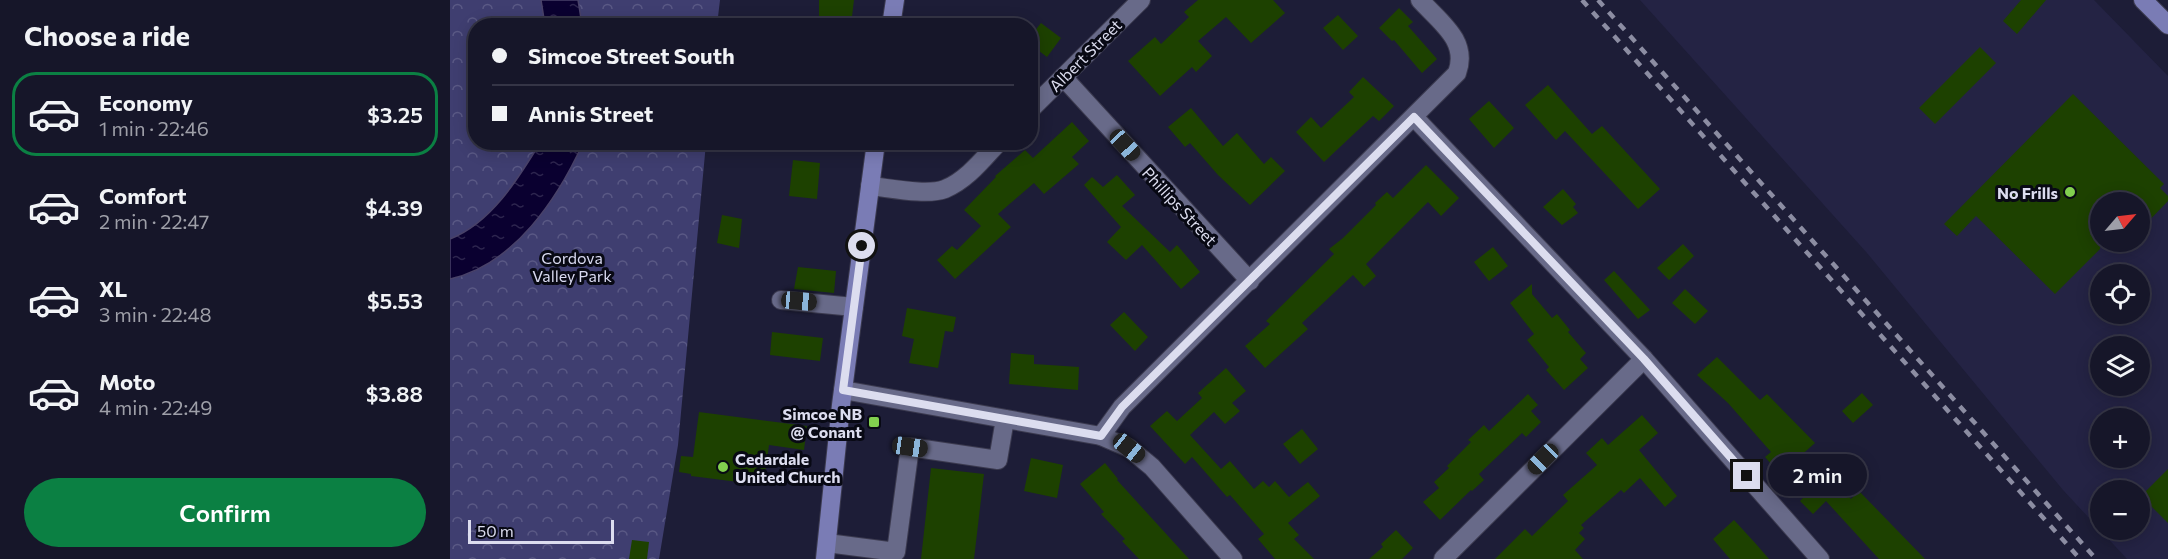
<!DOCTYPE html>
<html lang="en">
<head>
<meta charset="utf-8">
<style>
	:root { --surface:#161629; --page:#232335; --text:#f1f3f6; --muted:#9e9fa8; --line:#353546; --accent:#0b8043 }
	body { margin:0; font-family:Commissioner,sans-serif; background:var(--page); color:var(--text); height:100vh; display:flex; flex-direction:column; font-size:22px; white-space:nowrap }
	* { box-sizing:border-box; margin:0 }
	p { font-size:20px; color:var(--muted) }
	.icon { flex:none; width:33px; height:33px; fill:none; stroke:currentColor; stroke-width:2; stroke-linecap:round; stroke-linejoin:round }
	.map { position:relative; flex:1; overflow:hidden }
	.panel { display:flex; flex-direction:column; background:var(--surface); width:450px }
	.panel>* { flex:none }
	.hud { position:absolute; left:18px; top:18px; width:570px; height:132px; border-radius:24px; box-shadow:0 3px 15px #0003,0 0 0 2px var(--line); display:grid; align-content:center; height:132px; padding:0 24px; background:var(--surface) }
	.needle { width:39px; rotate:62deg }
	.buttons { position:absolute; left:1640px; top:192px; display:grid; gap:12px }
	.buttons a { display:grid; place-items:center; width:60px; height:60px; border-radius:50%; background:var(--surface); box-shadow:0 3px 15px #0003,0 0 0 2px var(--line); font-size:30px }
	.scale { position:absolute; left:18px; bottom:15px; width:146px; box-sizing:border-box; padding-left:6px; border:3px solid #dcddef; border-top:0; font-size:16px; line-height:21px; white-space:nowrap; color:#dcddef; -webkit-text-stroke:4px #080914; paint-order:stroke }
	.end { position:absolute; width:27px; height:27px; margin:-14px; border:8px solid #dcddef; background:#111; box-shadow:0 0 0 3px #111 }
	.from { border-radius:50% }
	.bubble { position:absolute; height:42px; border-radius:21px; background:var(--surface); box-shadow:0 3px 15px #0003,0 0 0 2px var(--line); font-size:20px; font-weight:600; line-height:42px; text-align:center }
	.car { position:absolute; width:18px; height:36px; margin:-18px -9px; border-radius:8px; box-shadow:0 0 4px 2px #0007; background:linear-gradient(#222 24%,#8ab4d8 0 40%,#222 0 76%,#8ab4d8 0 86%,#222 0) }
	.hud b { display:flex; align-items:center; gap:21px; height:57px; font-size:22px }
	.hud b+b { border-top:2px solid var(--line) }
	.hud i { width:15px; height:15px; background:var(--text) }
	ul { padding:0; list-style:none }
	li { display:flex; align-items:center; gap:18px; height:84px; margin:0 12px 9px; padding:0 12px; border:3px solid transparent; border-radius:24px }
	li div { flex:1 }
	li b { display:block; font-size:22px }
	li em { font-style:normal; font-weight:600 }
	li.current { border-color:var(--accent) }
	li>.icon { width:54px; height:54px; stroke-width:1.5 }
	h2 { padding:0 24px; font-size:27px; line-height:72px }
	.cta { display:flex; gap:12px; margin-top:auto; padding:12px 24px }
	.cta a { flex:1; height:69px; border-radius:36px; background:var(--accent); color:#fff; font-size:24px; font-weight:600; line-height:69px; text-align:center }
	main { display:flex; flex:1; min-height:0 }
	.map>svg:first-child { display:block }
	.built { fill:#242344; fill-rule:evenodd }
	.forest { fill:url(#forest-crowns) }
	.water { fill:url(#water-ripples); stroke:#494269; stroke-width:1.5 }
	.building { fill:#1d4100 }
	.lines { fill:none; stroke-linecap:round; stroke-linejoin:round }
	.minor-casing { stroke:#3b3a4f; stroke-width:20 }
	.major-casing { stroke:#3b3a4f; stroke-width:20 }
	.minor { stroke:#686a89; stroke-width:18 }
	.major { stroke:#7a7cb5; stroke-width:18 }
	.rail { stroke:#8c8da2; stroke-width:4.5; stroke-dasharray:8 8; stroke-linecap:butt }
	.route { stroke:#dcddef; stroke-width:8 }
	.poi-dot { fill:#82d04f; stroke:#080914; stroke-width:2 }
	.labels { text-anchor:middle; dominant-baseline:central; stroke-width:6; stroke-linejoin:round; paint-order:stroke }
	.street-label { font-size:16px; fill:#dcddef; stroke:#080914 }
	.poi-label { font-size:16px; font-weight:bold; fill:#dcddef; stroke:#080914; text-anchor:end }
	.park-label { font-size:16px; fill:#d9daf1; stroke:#080914 }
</style>
</head>
<body>
<main>
<section class="panel">
<h2>Choose a ride</h2>
<ul>
<li class="current"><svg class="icon" aria-label="car" viewBox="0 0 24 24"><path d="M5 17H2v-5l4-1 3-4h7l3 4 3 1v5h-3M9 17h6M6 11h13"/><circle cx="7" cy="17" r="2"/><circle cx="17" cy="17" r="2"/></svg><div><b>Economy</b><p>1 min · 22:46</p></div><em>$3.25</em></li>
<li><svg class="icon" aria-label="car" viewBox="0 0 24 24"><path d="M5 17H2v-5l4-1 3-4h7l3 4 3 1v5h-3M9 17h6M6 11h13"/><circle cx="7" cy="17" r="2"/><circle cx="17" cy="17" r="2"/></svg><div><b>Comfort</b><p>2 min · 22:47</p></div><em>$4.39</em></li>
<li><svg class="icon" aria-label="car" viewBox="0 0 24 24"><path d="M5 17H2v-5l4-1 3-4h7l3 4 3 1v5h-3M9 17h6M6 11h13"/><circle cx="7" cy="17" r="2"/><circle cx="17" cy="17" r="2"/></svg><div><b>XL</b><p>3 min · 22:48</p></div><em>$5.53</em></li>
<li><svg class="icon" aria-label="car" viewBox="0 0 24 24"><path d="M5 17H2v-5l4-1 3-4h7l3 4 3 1v5h-3M9 17h6M6 11h13"/><circle cx="7" cy="17" r="2"/><circle cx="17" cy="17" r="2"/></svg><div><b>Moto</b><p>4 min · 22:49</p></div><em>$3.88</em></li>
</ul>
<div class="cta"><a>Confirm</a></div>
</section>
<div class="map">
<svg width="1718" height="559" viewBox="0 0 1718 559">
	<defs>
		<pattern id="forest-crowns" width="20" height="18" patternUnits="userSpaceOnUse" patternTransform="scale(1.5)"><rect width="20" height="18" fill="#3f3e70"/><path d="M2 6a3 3 0 1 1 6 0M12 15a3 3 0 1 1 6 0" fill="none" stroke="#5a5985"/></pattern>
		<pattern id="water-ripples" width="26" height="14" patternUnits="userSpaceOnUse" patternTransform="scale(1.5)"><rect width="26" height="14" fill="#0a0030"/><path d="M2 4q2-2 4 0t4 0M15 11q2-2 4 0t4 0" fill="none" stroke="#2d254e"/></pattern>
	</defs>
	<rect width="100%" height="100%" fill="#1d1d37"/>
	<path class="built" d="M1190 0H1644L1718 76V559H1677L1613 490 1417 253ZM1650 202H1689V242H1650ZM1650 274H1689V314H1650ZM1650 346H1689V386H1650ZM1650 418H1689V458H1650ZM1650 490H1689V530H1650Z"/>
	<path class="forest" d="M0 0H270L267 25 26 26V142L256 143 228 445 209 559H0Z"/>
	<g class="water">
		<path d="M91 0H128L132 25H95Z"/>
		<path d="M90 143H133C108 198 64 265 0 279V239C41 223 68 179 90 143Z"/>
	</g>
	<g class="building">
		<path d="M369 0H404L401 25 369 22Z"/>
		<path d="M748 0H823L835 13 801 43 776 17 748 41 762 56 746 72 742 67 710 96 678 61 705 37 711 44 739 17 734 12Z"/>
		<path d="M1571 0H1596L1567 34 1553 21Z"/>
		<path d="M949 8 963 22 958 26 987 59 972 73 944 40 942 41 929 28Z"/>
		<path d="M888 15 908 36 893 50 873 28Z"/>
		<path d="M591 23 611 38 597 57 580 44V37Z"/>
		<path d="M1530 47 1546 63 1485 124 1469 108Z"/>
		<path d="M913 77 944 106 929 121 923 116 874 162 846 132 861 117 871 128 904 97 899 92Z"/>
		<path d="M1098 85 1142 134 1152 126 1210 189 1188 209 1115 131 1106 140 1075 105Z"/>
		<path d="M1623 94 1714 184 1710 188 1718 196V201L1689 231V202H1650V249L1605 294 1526 216 1507 236 1494 224Z"/>
		<path d="M1039 101 1064 128 1044 148 1019 119Z"/>
		<path d="M741 108 773 146 787 133 814 164 821 157 835 171 800 205 768 175 740 143 735 147 718 127Z"/>
		<path d="M622 122 639 141 622 157 629 164 594 194 584 183 548 214 561 227 505 279 487 260 502 246 507 250 531 226 514 210 546 177 545 176 575 150 583 158Z"/>
		<path d="M343 160 370 163 367 199 339 196Z"/>
		<path d="M976 165 1009 198 991 216 978 202 916 264 926 276 914 287 903 275 852 323 858 329 815 368 795 346 820 324 816 321 884 254 879 249 893 238 926 205 925 203 937 192 943 198Z"/>
		<path d="M667 175 685 195 672 206 720 252 727 245 750 272 731 289 692 245 676 260 657 242 671 227 634 185 642 177 653 187Z"/>
		<path d="M1113 189 1126 204 1123 207 1128 213 1112 225 1093 207Z"/>
		<path d="M272 215 292 219 289 248 267 243Z"/>
		<path d="M1233 244 1244 256 1219 280 1207 268Z"/>
		<path d="M1043 247 1058 266 1039 281 1024 262Z"/>
		<path d="M348 267 386 271 384 293 344 289Z"/>
		<path d="M1164 271 1200 310 1188 319 1154 280Z"/>
		<path d="M1082 284V294L1102 318 1107 314 1120 330 1118 332 1136 353 1130 359 1138 368 1114 390 1096 370 1099 367 1077 340 1084 334 1060 303Z"/>
		<path d="M1235 289 1258 311 1245 324 1222 303Z"/>
		<path d="M457 308 506 317 503 332 495 331 488 368 459 363 464 339 452 336Z"/>
		<path d="M674 312 698 337 685 351 660 325Z"/>
		<path d="M322 332 373 338 370 361 320 355Z"/>
		<path d="M561 353 584 355V364L629 367 628 390 559 384Z"/>
		<path d="M1267 357 1310 400 1317 394 1365 443 1330 474 1315 457 1321 452 1278 403 1247 375Z"/>
		<path d="M776 368 796 391 782 403 790 411 775 424 764 412 740 435 771 469 780 461 804 489 813 481 819 487 825 481 839 497 858 482 870 496 838 523 849 535 844 539 864 559H825L808 539 814 534 780 495 777 497 742 457 735 464 700 426 717 411 727 421 752 398 748 393Z"/>
		<path d="M1412 393 1423 405 1403 423 1392 411Z"/>
		<path d="M1078 394 1088 405 1081 411 1091 422 1076 437 1072 433 1029 474 1034 480 1022 491 1021 490 990 520 973 502 989 488 984 482 999 468 997 466 1021 442 1018 440 1034 425 1039 431Z"/>
		<path d="M249 412 357 426 354 450 319 445 314 482 305 481 304 484 241 476V474L229 472 231 456 243 457Z"/>
		<path d="M1192 415 1208 433 1189 450 1227 496 1215 507 1190 478 1174 493 1171 490 1131 525 1134 528 1129 533 1135 539 1125 550 1133 559H1045L1075 529 1082 536 1118 501 1113 495 1147 465 1136 453 1152 438 1158 445Z"/>
		<path d="M852 429 868 449 850 464 833 444Z"/>
		<path d="M581 458 613 465 607 498 574 491Z"/>
		<path d="M655 463 668 479 667 480 739 559H689L672 541 675 539 651 514 654 512 630 484Z"/>
		<path d="M481 468 534 474 524 559H471Z"/>
		<path d="M1718 469V523L1691 496Z"/>
		<path d="M1376 474 1401 499 1409 491 1475 559H1429L1376 501 1363 514 1350 501Z"/>
		<path d="M1284 520 1306 544 1319 559H1280L1263 539Z"/>
		<path d="M946 530 963 548 952 559H919L933 547 931 544Z"/>
		<path d="M182 540 199 542 197 559H179Z"/>
	</g>
	<g class="lines">
		<defs>
			<g id="minor">
				<path d="M613 77 800 281"/>
				<path d="M580 110 691 0"/>
				<path d="M964 117 1194 359 1370 559"/>
				<path d="M420 186C440 188 477 196 495 189 517 180 533 159 549 142"/>
				<path d="M331 300 404 307"/>
				<path d="M393 390 651 436 679 448 702 467 783 559"/>
				<path d="M651 436 672 407 1007 73C1019 41 990 22 970 0"/>
				<path d="M377 543 446 552 460 447 548 460 555 419"/>
				<path d="M993 559 1194 359"/>
			</g>
			<g id="major">
				<path d="M1693 0 1718 25"/>
				<path d="M441 26 445 0"/>
				<path d="M375 559 391 405 426 142"/>
			</g>
		</defs>
		<use href="#minor" class="minor-casing"/>
		<use href="#major" class="major-casing"/>
		<use href="#minor" class="minor"/>
		<use href="#major" class="major"/>
		<g class="rail">
			<path d="M1132 0 1630 559"/>
			<path d="M1148 0 1646 559"/>
		</g>
	</g>
	<g class="lines">
		<path class="route" d="M412 246 393 390 651 436 672 407 964 117 1194 359 1297 476"/>
	</g>
	<g class="poi-dot">
		<circle cx="1620" cy="192" r="6"/>
		<rect x="418" y="416" width="12" height="12" rx="3"/>
		<circle cx="273" cy="467" r="6"/>
	</g>
	<g class="labels">
		<g class="street-label">
			<text transform="translate(635 55) rotate(-45)">Albert Street</text>
			<text transform="translate(730 206) rotate(47)">Phillips Street</text>
		</g>
		<g class="poi-label">
			<text x="1608" y="192">No Frills</text>
			<text x="412" y="413">Simcoe NB<tspan x="412" dy="18">@ Conant</tspan></text>
			<text x="285" y="458" text-anchor="start">Cedardale<tspan x="285" dy="18">United Church</tspan></text>
		</g>
		<g class="park-label">
			<text x="122" y="257">Cordova<tspan x="122" dy="18">Valley Park</tspan></text>
		</g>
	</g>
</svg>
<div class="buttons">
<a><svg class="needle" viewBox="-14 -14 28 28"><path d="M0-13l5 13h-10z" fill="#e53935"/><path d="M0 13l5-13h-10z" fill="#9e9fa8"/></svg></a>
<a><svg class="icon" aria-label="locate" viewBox="0 0 24 24"><circle cx="12" cy="12" r="6"/><path d="M12 2v4M12 18v4M2 12h4M18 12h4"/></svg></a>
<a><svg class="icon" aria-label="layers" viewBox="0 0 24 24"><path d="M12 4l9 5-9 5-9-5zM3 14l9 5 9-5"/></svg></a>
<a>+</a>
<a>−</a>
</div>
<div class="scale">50 m</div>
<i class="end from" style="left:412px;top:246px"></i>
<i class="end" style="left:1297px;top:476px"></i>
<div class="bubble" style="left:1318px;top:454px;width:99px">2 min</div>
<i class="car" style="left:675px;top:145px;rotate:137deg"></i>
<i class="car" style="left:349px;top:301px;rotate:95deg"></i>
<i class="car" style="left:460px;top:447px;rotate:98deg"></i>
<i class="car" style="left:679px;top:448px;rotate:129deg"></i>
<i class="car" style="left:1093px;top:459px;rotate:225deg"></i>
<div class="hud">
<b><i class="from"></i>Simcoe Street South</b>
<b><i></i>Annis Street</b>
</div>
</div>
</main>
</body>
</html>
